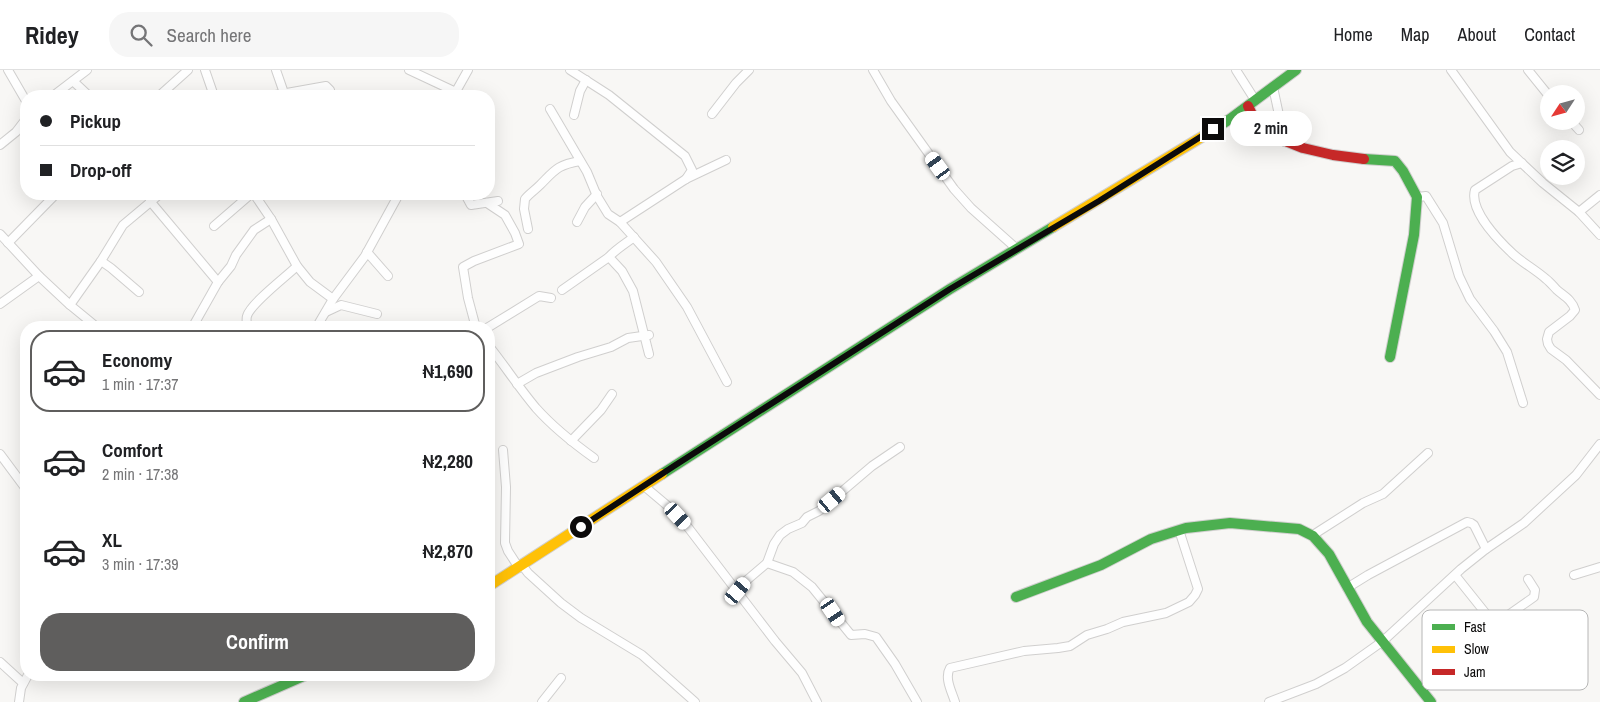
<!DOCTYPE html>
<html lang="en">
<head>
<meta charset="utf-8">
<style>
	:root { --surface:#fff; --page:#f6f6f6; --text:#202124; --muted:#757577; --line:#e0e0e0; --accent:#5f5e5d }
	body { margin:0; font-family:"Archivo Narrow",sans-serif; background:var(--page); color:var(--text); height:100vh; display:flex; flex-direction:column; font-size:19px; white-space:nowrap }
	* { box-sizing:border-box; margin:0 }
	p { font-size:16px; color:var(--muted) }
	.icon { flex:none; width:28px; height:28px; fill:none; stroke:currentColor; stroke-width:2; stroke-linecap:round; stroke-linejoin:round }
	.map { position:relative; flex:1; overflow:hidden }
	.panel { position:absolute; left:20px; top:251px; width:475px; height:360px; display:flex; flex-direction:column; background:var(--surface); border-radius:20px; box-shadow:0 5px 20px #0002 }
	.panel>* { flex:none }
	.top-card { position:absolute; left:20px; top:20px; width:475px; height:110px; border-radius:20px; box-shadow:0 5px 20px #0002; display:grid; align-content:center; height:110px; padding:0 20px; background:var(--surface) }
	.needle { width:32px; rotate:234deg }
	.tools { position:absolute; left:1540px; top:15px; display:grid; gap:10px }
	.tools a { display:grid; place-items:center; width:45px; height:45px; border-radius:50%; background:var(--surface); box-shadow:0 5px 20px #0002; font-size:25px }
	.end { position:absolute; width:22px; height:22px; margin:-11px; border:6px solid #0c0b0b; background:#fff; box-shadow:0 0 0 2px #fff }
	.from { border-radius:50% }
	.bubble { position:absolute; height:35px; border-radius:18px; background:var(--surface); box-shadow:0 5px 20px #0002; font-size:16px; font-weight:700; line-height:35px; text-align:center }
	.car { position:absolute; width:15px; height:30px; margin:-15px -8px; border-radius:6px; box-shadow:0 0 4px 1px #0007; background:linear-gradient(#fff 24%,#345 0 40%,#fff 0 76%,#345 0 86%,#fff 0) }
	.top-card b { display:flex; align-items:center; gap:18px; height:48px; font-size:19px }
	.top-card b+b { border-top:1px solid var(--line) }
	.top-card i { width:12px; height:12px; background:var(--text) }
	ul { padding:9px 0 0; list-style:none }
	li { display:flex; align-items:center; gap:15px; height:82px; margin:0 10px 8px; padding:0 10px; border:2px solid transparent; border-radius:20px }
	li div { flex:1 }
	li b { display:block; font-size:19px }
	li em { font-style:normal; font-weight:700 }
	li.current { border-color:var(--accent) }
	li>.icon { width:45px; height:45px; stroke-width:1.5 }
	.cta { display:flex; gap:10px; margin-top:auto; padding:10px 20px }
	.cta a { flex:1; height:58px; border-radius:20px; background:var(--accent); color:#fff; font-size:20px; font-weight:700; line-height:58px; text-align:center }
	header { display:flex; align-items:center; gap:30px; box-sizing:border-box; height:70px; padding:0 25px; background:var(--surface); border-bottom:1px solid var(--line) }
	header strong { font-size:24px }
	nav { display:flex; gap:28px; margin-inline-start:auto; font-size:18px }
	.search { width:350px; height:45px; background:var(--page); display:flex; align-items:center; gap:12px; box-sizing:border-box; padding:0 18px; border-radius:20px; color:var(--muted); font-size:19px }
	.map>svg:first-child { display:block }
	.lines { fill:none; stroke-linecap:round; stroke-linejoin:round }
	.street-casing { stroke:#d0cfce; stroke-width:10 }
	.fast-casing { stroke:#d0cfce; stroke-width:12 }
	.slow-casing { stroke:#d0cfce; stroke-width:12 }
	.jam-casing { stroke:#d0cfce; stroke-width:12 }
	.street { stroke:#fefefe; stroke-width:8 }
	.fast { stroke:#4caf50; stroke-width:10 }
	.slow { stroke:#ffc107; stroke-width:10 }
	.jam { stroke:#c62828; stroke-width:10 }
	.route { stroke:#0c0b0b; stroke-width:6 }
	.key { fill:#fff; stroke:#b6b6b6; stroke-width:1 }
	.key-label { font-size:14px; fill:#0c0b0b }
</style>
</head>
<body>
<header>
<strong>Ridey</strong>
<div class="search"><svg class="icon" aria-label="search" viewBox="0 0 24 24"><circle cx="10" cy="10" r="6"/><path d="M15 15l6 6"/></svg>Search here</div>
<nav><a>Home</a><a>Map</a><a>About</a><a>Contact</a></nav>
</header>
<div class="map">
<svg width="1600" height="632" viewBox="0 0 1600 632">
	<rect width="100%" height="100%" fill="#f8f7f5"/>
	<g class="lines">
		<defs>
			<g id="street">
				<path d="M8 0 26 31"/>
				<path d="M205 0 214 26"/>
				<path d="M276 0 284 23"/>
				<path d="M409 0 456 22"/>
				<path d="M570 0 609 25 685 86 692 100 686 109"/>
				<path d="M873 0 891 31 954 119 971 138 1017 179"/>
				<path d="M1236 0 1255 30"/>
				<path d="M1451 0 1510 82 1543 113 1579 142 1600 165"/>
				<path d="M1528 0 1549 26"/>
				<path d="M73 11 89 26"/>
				<path d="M1273 17 1279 45 1278 61 1285 72"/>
				<path d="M454 25 468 0"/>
				<path d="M53 26 87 0"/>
				<path d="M159 26 188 0"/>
				<path d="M270 26 326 16 330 20 331 26"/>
				<path d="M550 39 587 102 597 126 608 144 620 152 656 192 687 237 727 312"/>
				<path d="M712 44 736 13 749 0"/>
				<path d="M574 45 580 21 586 10"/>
				<path d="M1571 51 1579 60"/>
				<path d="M0 75 16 62 26 49"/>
				<path d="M1522 93 1512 96 1475 120C1469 140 1498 170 1513 184 1523 193 1536 200 1546 209 1550 212 1554 217 1557 220 1564 226 1572 230 1575 240L1570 246 1549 262 1547 269 1548 274 1551 279 1566 290 1600 325"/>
				<path d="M465 124 471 135 498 131"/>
				<path d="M1417 127 1426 126 1443 153 1459 206 1470 229 1494 261 1507 282 1523 333"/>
				<path d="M150 131 218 212"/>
				<path d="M1579 142 1600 125"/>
				<path d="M271 149 297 196 310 212 333 229"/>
				<path d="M577 152 585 137 597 124"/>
				<path d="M620 152 686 109 726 90"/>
				<path d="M214 156 251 124"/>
				<path d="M528 159 524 139 525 129C529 124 535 120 540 115 555 100 557 95 580 91"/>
				<path d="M0 164 39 206 70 235 98 258"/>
				<path d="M634 167C625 174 616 179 609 187L622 201 633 221 649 284"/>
				<path d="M8 173 56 124"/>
				<path d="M367 182 388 206"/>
				<path d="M101 191 111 198 139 222"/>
				<path d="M562 220 609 187"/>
				<path d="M0 234 39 206"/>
				<path d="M70 235 101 191 123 155 160 124"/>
				<path d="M326 242 341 235 377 244"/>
				<path d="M192 258 218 212 231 196 236 185 254 160 271 149 254 124"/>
				<path d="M247 258C247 254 246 249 247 246 251 233 287 206 297 196"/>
				<path d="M316 258 333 229 365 186 399 124"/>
				<path d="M476 258 468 228 463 197 474 191 519 174 515 163 505 145 487 133"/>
				<path d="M487 258 539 226 551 228"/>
				<path d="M489 276C505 296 519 318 536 338 553 357 573 373 594 388"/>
				<path d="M517 314 536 303 578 287 611 277 628 268 649 265"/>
				<path d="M571 371 601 340 612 324"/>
				<path d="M503 380 506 417 505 473 508 481 519 498"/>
				<path d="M0 384 26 419"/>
				<path d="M644 416 669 437 687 456 775 571 802 603 817 632"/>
				<path d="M1313 465 1363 433 1383 424 1428 383"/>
				<path d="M767 493 774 474 780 465 788 459 802 453 807 447 819 441 872 396 900 377"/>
				<path d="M522 495 528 503 561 533 581 548 642 585 695 632"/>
				<path d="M1455 505 1491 550 1496 552 1504 548 1534 527 1535 520 1528 509"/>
				<path d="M1574 505 1600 497"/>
				<path d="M1347 518 1368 505 1467 452 1471 453 1474 455 1486 479"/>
				<path d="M738 521 747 510 767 493 793 502 812 517 851 565 865 564 876 567 895 594 917 632"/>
				<path d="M0 592 23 613"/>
				<path d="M19 632 21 618 28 605"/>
				<path d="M542 632 561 608"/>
				<path d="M955 632C952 622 944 608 950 598L1024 581 1058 578 1070 576 1087 565 1107 559 1123 552 1166 543 1189 532 1195 525 1198 519 1179 460"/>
				<path d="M1269 632 1316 614 1345 598 1383 571 1461 499 1486 479 1524 453 1576 405 1600 374"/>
			</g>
			<g id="fast">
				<path d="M1205 65 1230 49 1296 0"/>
				<path d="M1364 89 1395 91 1403 101 1417 127 1414 165 1390 287"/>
				<path d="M662 404 950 219 1053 157"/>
				<path d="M1016 527 1101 495 1151 469 1186 458 1230 453 1299 459 1313 466 1329 484 1367 552 1431 632"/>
				<path d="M244 632 306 605"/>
			</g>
			<g id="slow">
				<path d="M1053 157 1205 65"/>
				<path d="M489 516 662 404"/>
			</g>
			<path id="jam" d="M1248 36 1259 59 1265 63 1303 78 1333 85 1364 89"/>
		</defs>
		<use href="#street" class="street-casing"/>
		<use href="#fast" class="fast-casing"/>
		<use href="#slow" class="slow-casing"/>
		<use href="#jam" class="jam-casing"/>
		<use href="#street" class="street"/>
		<use href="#fast" class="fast"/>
		<use href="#slow" class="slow"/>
		<use href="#jam" class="jam"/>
	</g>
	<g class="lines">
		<path class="route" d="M581 457 674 396 950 219 1099 131 1213 59"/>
	</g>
	<rect x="1422" y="540" width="166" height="80" rx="8" class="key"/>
	<rect x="1432" y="554" width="23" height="6" fill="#4caf50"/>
	<rect x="1432" y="576" width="23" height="7" fill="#ffc107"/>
	<rect x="1432" y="599" width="23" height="6" fill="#c62828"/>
	<g class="key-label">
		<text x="1464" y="562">Fast</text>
		<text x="1464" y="584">Slow</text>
		<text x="1464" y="607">Jam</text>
	</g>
</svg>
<div class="tools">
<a><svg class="needle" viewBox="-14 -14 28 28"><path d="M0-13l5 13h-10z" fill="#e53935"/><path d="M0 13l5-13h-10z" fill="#757577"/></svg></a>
<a><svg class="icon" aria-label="layers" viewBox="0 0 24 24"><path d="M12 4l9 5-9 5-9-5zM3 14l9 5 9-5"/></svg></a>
</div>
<i class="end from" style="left:581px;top:457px"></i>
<i class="end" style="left:1213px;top:59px"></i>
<div class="bubble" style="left:1230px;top:41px;width:82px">2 min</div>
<i class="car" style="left:938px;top:96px;rotate:324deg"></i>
<i class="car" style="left:832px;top:430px;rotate:50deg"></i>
<i class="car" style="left:678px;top:446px;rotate:137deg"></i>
<i class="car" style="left:738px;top:521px;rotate:40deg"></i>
<i class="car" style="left:833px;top:542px;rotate:146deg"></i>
<div class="top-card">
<b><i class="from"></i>Pickup</b>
<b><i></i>Drop-off</b>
</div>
<section class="panel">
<ul>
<li class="current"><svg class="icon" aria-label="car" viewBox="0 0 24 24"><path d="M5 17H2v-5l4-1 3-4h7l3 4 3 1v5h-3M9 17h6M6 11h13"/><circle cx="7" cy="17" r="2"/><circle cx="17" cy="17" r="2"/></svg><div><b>Economy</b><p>1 min · 17:37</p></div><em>₦1,690</em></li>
<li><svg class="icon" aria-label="car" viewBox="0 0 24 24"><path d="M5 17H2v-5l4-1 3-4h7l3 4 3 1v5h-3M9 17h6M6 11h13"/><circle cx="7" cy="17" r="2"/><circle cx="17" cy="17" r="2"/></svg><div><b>Comfort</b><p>2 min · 17:38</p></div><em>₦2,280</em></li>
<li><svg class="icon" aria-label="car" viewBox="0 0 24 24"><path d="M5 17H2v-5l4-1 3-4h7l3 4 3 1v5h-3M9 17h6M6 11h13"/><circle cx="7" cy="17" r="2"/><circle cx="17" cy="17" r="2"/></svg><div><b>XL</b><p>3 min · 17:39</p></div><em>₦2,870</em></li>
</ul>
<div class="cta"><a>Confirm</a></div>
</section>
</div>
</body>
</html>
